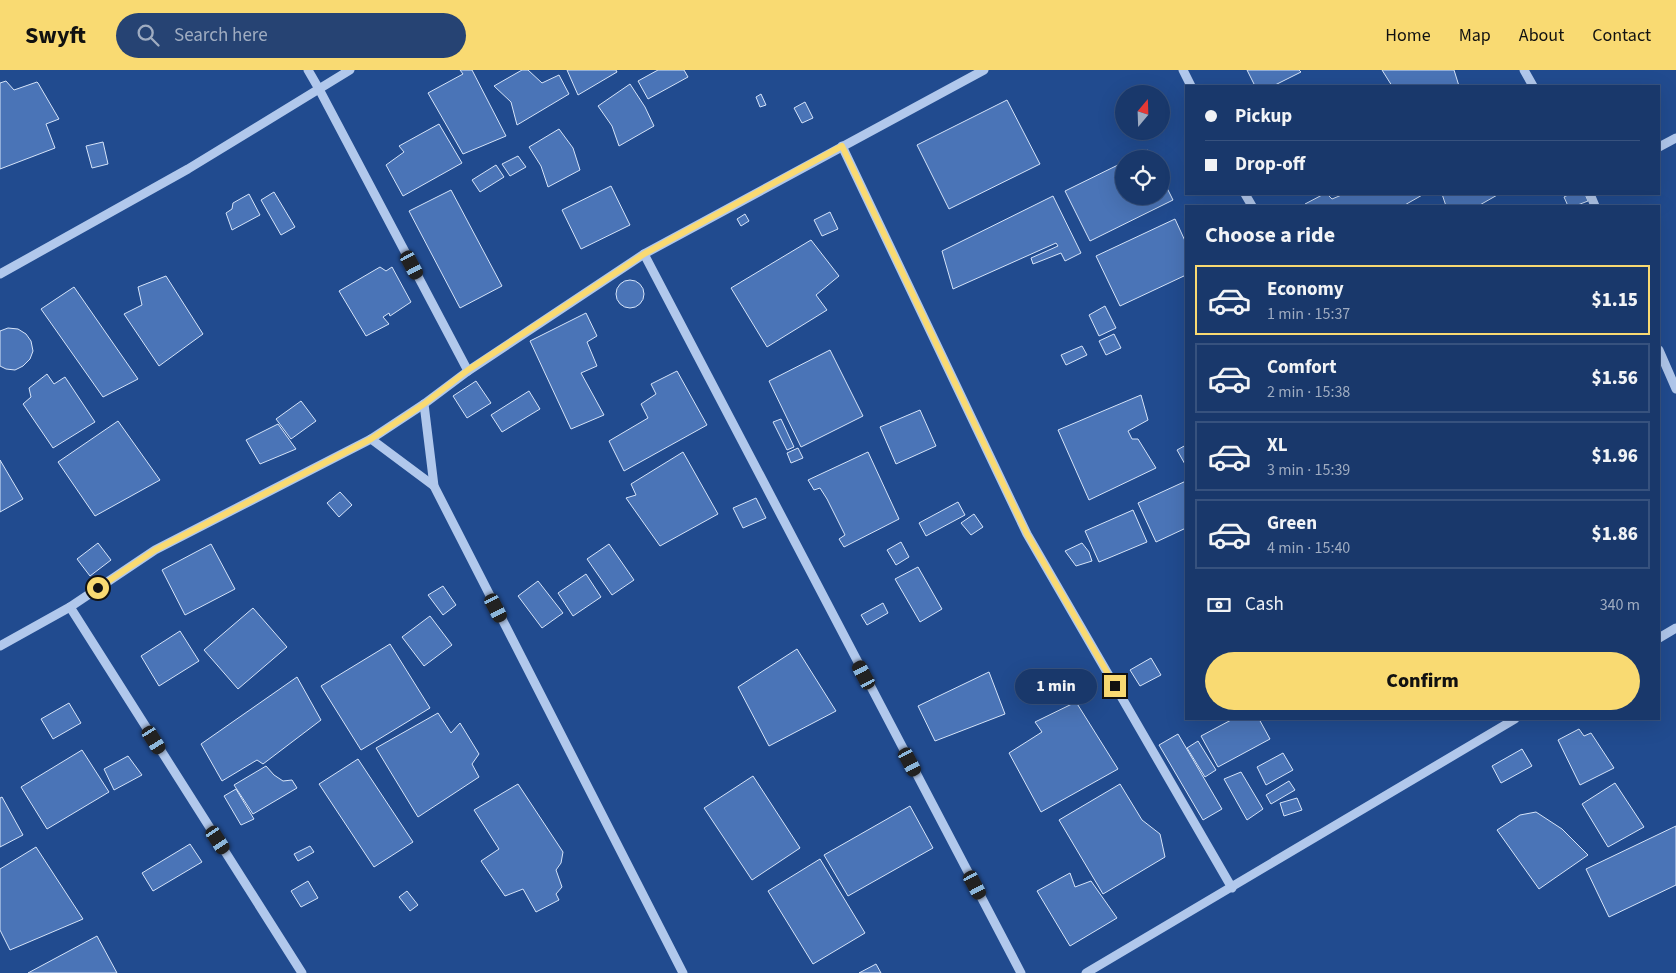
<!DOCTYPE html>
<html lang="en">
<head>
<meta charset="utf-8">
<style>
	:root { --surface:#19386b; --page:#264373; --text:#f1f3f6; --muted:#9facc1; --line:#37527e; --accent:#f9da72 }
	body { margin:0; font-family:"Source Sans 3",sans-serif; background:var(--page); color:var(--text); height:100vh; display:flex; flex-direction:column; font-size:19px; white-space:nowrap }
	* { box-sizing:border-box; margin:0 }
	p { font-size:16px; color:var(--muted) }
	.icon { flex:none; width:28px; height:28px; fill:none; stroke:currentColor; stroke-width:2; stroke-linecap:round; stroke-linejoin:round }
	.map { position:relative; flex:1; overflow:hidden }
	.side { position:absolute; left:1185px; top:135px; width:475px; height:515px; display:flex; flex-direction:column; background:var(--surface); border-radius:0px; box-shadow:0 5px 20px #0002,0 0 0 1px var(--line) }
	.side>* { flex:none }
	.hud { position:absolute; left:1185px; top:15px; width:475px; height:110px; border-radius:0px; box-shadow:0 5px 20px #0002,0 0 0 1px var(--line); display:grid; align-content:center; height:110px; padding:0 20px; background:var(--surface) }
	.needle { width:32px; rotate:19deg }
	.controls { position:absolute; left:1115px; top:15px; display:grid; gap:10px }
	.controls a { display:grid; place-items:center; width:55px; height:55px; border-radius:50%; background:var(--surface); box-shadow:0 5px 20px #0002,0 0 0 1px var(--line); font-size:25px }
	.end { position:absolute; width:22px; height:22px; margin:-11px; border:6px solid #f9da72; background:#111; box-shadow:0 0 0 2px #111 }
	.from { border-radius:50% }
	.bubble { position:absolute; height:35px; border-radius:18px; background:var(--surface); box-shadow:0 5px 20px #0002,0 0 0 1px var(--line); font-size:16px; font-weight:800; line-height:35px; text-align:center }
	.car { position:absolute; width:15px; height:30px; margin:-15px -8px; border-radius:6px; box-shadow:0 0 4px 1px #0007; background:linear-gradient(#222 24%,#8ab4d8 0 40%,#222 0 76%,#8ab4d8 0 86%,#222 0) }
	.hud b { display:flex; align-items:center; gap:18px; height:48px; font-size:19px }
	.hud b+b { border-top:1px solid var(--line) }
	.hud i { width:12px; height:12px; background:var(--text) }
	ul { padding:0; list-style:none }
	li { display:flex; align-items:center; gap:15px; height:70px; margin:0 10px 8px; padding:0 10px; border:2px solid var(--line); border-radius:0px }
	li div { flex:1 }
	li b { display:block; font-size:19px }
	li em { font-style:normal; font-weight:800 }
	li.selected { border-color:var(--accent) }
	li>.icon { width:45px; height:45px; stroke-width:1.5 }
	h2 { padding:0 20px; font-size:22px; line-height:60px }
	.pay { display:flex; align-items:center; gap:12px; height:55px; padding:0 20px; font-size:19px }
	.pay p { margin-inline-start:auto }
	.cta { display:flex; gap:10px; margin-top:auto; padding:10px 20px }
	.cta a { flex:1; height:58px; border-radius:30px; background:var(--accent); color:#111; font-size:20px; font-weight:800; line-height:58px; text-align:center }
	header { display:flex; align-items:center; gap:30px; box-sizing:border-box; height:70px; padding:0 25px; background:var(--accent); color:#111 }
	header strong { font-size:24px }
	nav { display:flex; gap:28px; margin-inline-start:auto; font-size:18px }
	.search { width:350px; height:45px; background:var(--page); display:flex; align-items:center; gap:12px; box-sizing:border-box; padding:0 18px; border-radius:28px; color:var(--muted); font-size:19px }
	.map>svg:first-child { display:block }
	.building { fill:#4a74b7; stroke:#d6e4f9 }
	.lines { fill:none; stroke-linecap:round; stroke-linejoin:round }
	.minor { stroke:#b1c8ec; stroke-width:9 }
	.route { stroke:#f9da72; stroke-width:6 }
</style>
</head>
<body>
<header>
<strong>Swyft</strong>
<div class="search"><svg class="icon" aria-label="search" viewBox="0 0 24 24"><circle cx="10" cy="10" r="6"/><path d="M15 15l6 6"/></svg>Search here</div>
<nav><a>Home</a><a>Map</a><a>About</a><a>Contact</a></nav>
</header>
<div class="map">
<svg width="1676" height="903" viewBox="0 0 1676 903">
	<rect width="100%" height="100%" fill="#214b8f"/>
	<g class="building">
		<path d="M460 0H472L506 66 463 84 428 23 463 4Z"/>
		<path d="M522 0H528L542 13 559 5 569 24 517 55 511 32 494 16Z"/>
		<path d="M567 0H616L617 2 578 25Z"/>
		<path d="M658 0H684L688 7 648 29 638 11Z"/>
		<path d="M1247 0H1299L1301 2 1273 16H1255Z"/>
		<path d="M1382 0H1454L1459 16H1392Z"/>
		<path d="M6 11 14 20 37 12 38 13 59 49 46 54 55 78 0 99V13Z"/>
		<path d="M630 14 645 37 654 56 619 76 612 56 598 36Z"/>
		<path d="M761 24 766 35 760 37 756 27Z"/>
		<path d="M1007 30 1040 94 949 139 917 75Z"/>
		<path d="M805 32 813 48 802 53 794 38Z"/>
		<path d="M439 54 462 93 403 126 386 95 404 82 399 76Z"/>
		<path d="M559 59 573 78 580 100 548 117 541 96 529 77Z"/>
		<path d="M103 72 108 94 92 98 86 76Z"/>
		<path d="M1148 80 1153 89H1131Z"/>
		<path d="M518 86 526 97 510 106 502 94Z"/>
		<path d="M1124 92V126H1161V106L1173 130 1090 171 1065 121Z"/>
		<path d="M496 95 504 107 480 122 472 110Z"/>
		<path d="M611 116 630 155 581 179 562 140Z"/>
		<path d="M451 120 502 216 460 238 409 141Z"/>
		<path d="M274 122 295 157 281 165 261 130Z"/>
		<path d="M249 124 260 145 232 160 226 143 232 139 233 133Z"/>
		<path d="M1324 124H1327L1332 129 1344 124H1424L1403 136H1306L1305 134Z"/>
		<path d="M1442 124H1499L1478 136H1446Z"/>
		<path d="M1570 124H1585L1588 131 1575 136H1568L1564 127Z"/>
		<path d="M1053 126 1081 183 1065 191 1061 183 1033 194 1031 188 1058 176 1056 173 953 219 942 181Z"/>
		<path d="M830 142 838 159 822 166 814 150Z"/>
		<path d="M745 144 749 151 741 156 737 149Z"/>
		<path d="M1175 149 1186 173V205L1120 236 1096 186Z"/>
		<path d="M811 170 839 206 816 225 827 240 767 277 731 218Z"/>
		<path d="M380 197 386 201 392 197 411 232 390 246 389 243 383 247 389 254 366 266 339 221Z"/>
		<path d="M166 206 203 264 159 296 124 244 142 235 138 217Z"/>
		<circle cx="630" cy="224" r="14"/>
		<path d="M74 217 138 309 103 327 41 239Z"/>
		<path d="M1105 236 1116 258 1099 266 1089 245Z"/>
		<path d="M586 243 597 266 587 272 597 296 581 303 604 345 571 359 530 271Z"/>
		<path d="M8 258 18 259 26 264 31 271 33 281 30 289 23 296 15 300 6 299 0 296V261Z"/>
		<path d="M1114 264 1121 278 1106 285 1099 271Z"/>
		<path d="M1082 276 1087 285 1066 295 1061 285Z"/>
		<path d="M830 280 863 346 801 377 769 311Z"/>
		<path d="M677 301 707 355 624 401 609 371 648 348 641 334 656 324 651 314Z"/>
		<path d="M47 304 54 314 65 307 95 352 53 378 23 334 31 327 29 318Z"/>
		<path d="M476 311 491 333 467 348 453 326Z"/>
		<path d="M529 321 540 339 502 362 491 345Z"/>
		<path d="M1141 325 1148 350 1128 361 1132 369H1138L1156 398 1089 430 1058 360Z"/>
		<path d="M301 331 316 351 291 369 276 349Z"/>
		<path d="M920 340 936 376 896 394 880 357Z"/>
		<path d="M781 349 794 377 787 380 773 352Z"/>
		<path d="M118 351 160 410 95 446 58 392Z"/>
		<path d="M278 354 296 379 260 394 246 370Z"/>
		<path d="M1186 375V396L1177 380Z"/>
		<path d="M798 378 803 388 791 393 787 383Z"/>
		<path d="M683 382 718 444 660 476 626 428 636 425 631 414Z"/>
		<path d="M868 382 899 449 844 477 839 469 845 465 827 429 820 418 814 420 808 410Z"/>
		<path d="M0 390 23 429 0 442Z"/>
		<path d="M1186 411V458L1156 472 1138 433Z"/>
		<path d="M340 422 352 435 339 447 327 433Z"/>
		<path d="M756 428 766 448 743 458 733 438Z"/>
		<path d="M958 432 965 445 926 466 919 453Z"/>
		<path d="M1133 440 1147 472 1099 492 1085 461Z"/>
		<path d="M974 444 983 457 971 465 961 453Z"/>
		<path d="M901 472 909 487 896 495 887 480Z"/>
		<path d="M98 473 111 490 90 506 77 489Z"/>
		<path d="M1082 473 1089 482 1092 491 1076 496 1065 481Z"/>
		<path d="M211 474 235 519 185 545 162 500Z"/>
		<path d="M609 474 634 510 612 525 587 489Z"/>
		<path d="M918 497 942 539 920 552 895 509Z"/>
		<path d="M586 504 601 527 573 546 558 523Z"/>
		<path d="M538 511 563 543 542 558 518 526Z"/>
		<path d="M443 516 456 535 443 545 428 525Z"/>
		<path d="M883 533 888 543 867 555 861 545Z"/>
		<path d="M253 538 287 577 238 619 204 580Z"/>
		<path d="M430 546 452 575 424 596 402 567Z"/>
		<path d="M180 561 199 591 159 616 141 586Z"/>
		<path d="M390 574 430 638 361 680 321 616Z"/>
		<path d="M797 579 836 641 769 676 738 617Z"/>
		<path d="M1151 588 1161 605 1140 616 1130 600Z"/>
		<path d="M989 602 1005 644 935 671 918 636Z"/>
		<path d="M297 607 321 650 263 694 257 690 222 711 201 674Z"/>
		<path d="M1076 632 1118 699 1041 742 1009 683 1042 662 1035 652Z"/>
		<path d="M69 633 81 653 53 669 41 649Z"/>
		<path d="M438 643 451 663 460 653 479 684 472 694 479 707 418 747 376 678Z"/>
		<path d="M1233 649H1259L1270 669 1218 697 1201 666Z"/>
		<path d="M1579 659 1584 666 1591 663 1614 698 1580 715 1558 670Z"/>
		<path d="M1178 664 1222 739 1203 750 1159 675Z"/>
		<path d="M1198 671 1216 700 1205 707 1187 678Z"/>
		<path d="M1522 679 1532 696 1501 713 1492 696Z"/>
		<path d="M82 680 109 722 47 759 21 717Z"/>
		<path d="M1283 683 1293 700 1266 715 1257 697Z"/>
		<path d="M128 686 142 705 114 720 104 699Z"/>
		<path d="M358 689 413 772 374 797 319 714Z"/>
		<path d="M266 696 274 705 283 711 292 710 297 718 253 744 234 715Z"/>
		<path d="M1241 702 1263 739 1247 750 1224 709Z"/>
		<path d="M753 706 800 778 752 810 704 738Z"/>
		<path d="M1289 711 1295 720 1271 734 1266 725Z"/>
		<path d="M1615 713 1644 757 1608 777 1582 734Z"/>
		<path d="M518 714 563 782 561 793 556 800 562 817 556 824 559 830 536 842 523 819 505 826 481 791 499 779 474 740Z"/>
		<path d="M1120 714 1142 750 1160 764 1165 787 1103 824 1059 750Z"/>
		<path d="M236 719 254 749 241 755 224 726Z"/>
		<path d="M2 727 23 765 0 777V728Z"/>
		<path d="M1297 728 1302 740 1284 746 1280 733Z"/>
		<path d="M910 736 933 778 848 826 824 785Z"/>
		<path d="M1536 742 1562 759 1588 785 1539 819 1497 760 1520 745Z"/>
		<path d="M1676 756V815L1609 847 1586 799Z"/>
		<path d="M190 774 202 792 153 821 142 803Z"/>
		<path d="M310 776 314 782 298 791 294 784Z"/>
		<path d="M36 777 83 849 10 880 0 860V799Z"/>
		<path d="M820 789 865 863 813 894 768 821Z"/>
		<path d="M1070 803 1075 817 1091 811 1117 848 1070 876 1037 821Z"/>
		<path d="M308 811 318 828 301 837 291 821Z"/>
		<path d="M407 821 418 835 410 841 399 827Z"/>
		<path d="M97 866 117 903H28Z"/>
		<path d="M876 894 881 903H859Z"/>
	</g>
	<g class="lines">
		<g class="minor">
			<path d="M308 0 319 19 468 301"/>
			<path d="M1183 0 1191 16"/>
			<path d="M1524 0 1533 16"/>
			<path d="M842 76 1027 464 1232 818"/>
			<path d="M1659 77 1676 68"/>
			<path d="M1245 124 1252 136"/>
			<path d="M1590 124 1595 136"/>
			<path d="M644 184 1021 903"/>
			<path d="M0 204 188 99 350 0"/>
			<path d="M1659 280 1676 319"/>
			<path d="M424 334 434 416 683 903"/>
			<path d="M371 369 434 416"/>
			<path d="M1659 568 1676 558"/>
			<path d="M0 576 70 537"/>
			<path d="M302 903 70 537 155 480 371 369 424 334 468 301 644 184 984 0"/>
			<path d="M1086 903 1515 649"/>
		</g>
	</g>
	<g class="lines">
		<path class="route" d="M98 518 155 480 371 369 424 334 468 300 644 184 842 76 1027 464 1115 616"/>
	</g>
</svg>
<div class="controls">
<a><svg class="needle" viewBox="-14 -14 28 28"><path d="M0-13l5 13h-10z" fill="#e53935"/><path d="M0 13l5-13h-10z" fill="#9facc1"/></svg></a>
<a><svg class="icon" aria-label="locate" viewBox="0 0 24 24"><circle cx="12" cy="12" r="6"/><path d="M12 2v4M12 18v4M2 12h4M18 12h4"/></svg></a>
</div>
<i class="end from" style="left:98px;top:518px"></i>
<i class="end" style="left:1115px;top:616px"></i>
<div class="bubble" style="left:1015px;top:599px;width:82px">1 min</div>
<i class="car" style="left:412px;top:195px;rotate:152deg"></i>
<i class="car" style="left:496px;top:538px;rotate:153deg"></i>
<i class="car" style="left:864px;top:605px;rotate:332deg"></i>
<i class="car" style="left:154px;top:670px;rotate:148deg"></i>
<i class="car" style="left:910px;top:692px;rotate:152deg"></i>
<i class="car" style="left:218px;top:770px;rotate:147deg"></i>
<i class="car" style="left:975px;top:815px;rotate:152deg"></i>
<div class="hud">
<b><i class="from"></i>Pickup</b>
<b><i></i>Drop-off</b>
</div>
<section class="side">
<h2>Choose a ride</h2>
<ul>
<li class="selected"><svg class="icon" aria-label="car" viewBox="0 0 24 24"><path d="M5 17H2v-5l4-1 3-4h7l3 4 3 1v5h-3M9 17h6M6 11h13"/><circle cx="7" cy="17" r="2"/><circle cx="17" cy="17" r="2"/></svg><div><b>Economy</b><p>1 min · 15:37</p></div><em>$1.15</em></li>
<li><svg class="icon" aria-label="car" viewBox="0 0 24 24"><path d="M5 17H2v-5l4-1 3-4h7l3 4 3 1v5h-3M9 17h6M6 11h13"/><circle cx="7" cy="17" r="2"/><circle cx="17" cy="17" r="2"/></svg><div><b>Comfort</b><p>2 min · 15:38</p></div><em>$1.56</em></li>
<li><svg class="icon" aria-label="car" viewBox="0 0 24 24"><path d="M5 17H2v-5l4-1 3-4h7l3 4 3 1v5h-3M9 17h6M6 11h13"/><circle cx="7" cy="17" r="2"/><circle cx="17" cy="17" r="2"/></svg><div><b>XL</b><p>3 min · 15:39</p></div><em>$1.96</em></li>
<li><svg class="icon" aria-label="car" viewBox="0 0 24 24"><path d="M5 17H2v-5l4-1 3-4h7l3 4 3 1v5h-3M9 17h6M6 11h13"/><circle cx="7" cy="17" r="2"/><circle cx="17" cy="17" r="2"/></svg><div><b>Green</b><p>4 min · 15:40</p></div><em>$1.86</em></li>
</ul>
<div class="pay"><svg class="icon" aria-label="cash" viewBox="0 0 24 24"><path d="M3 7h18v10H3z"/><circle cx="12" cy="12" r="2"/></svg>Cash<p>340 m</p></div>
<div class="cta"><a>Confirm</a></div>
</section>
</div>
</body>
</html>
